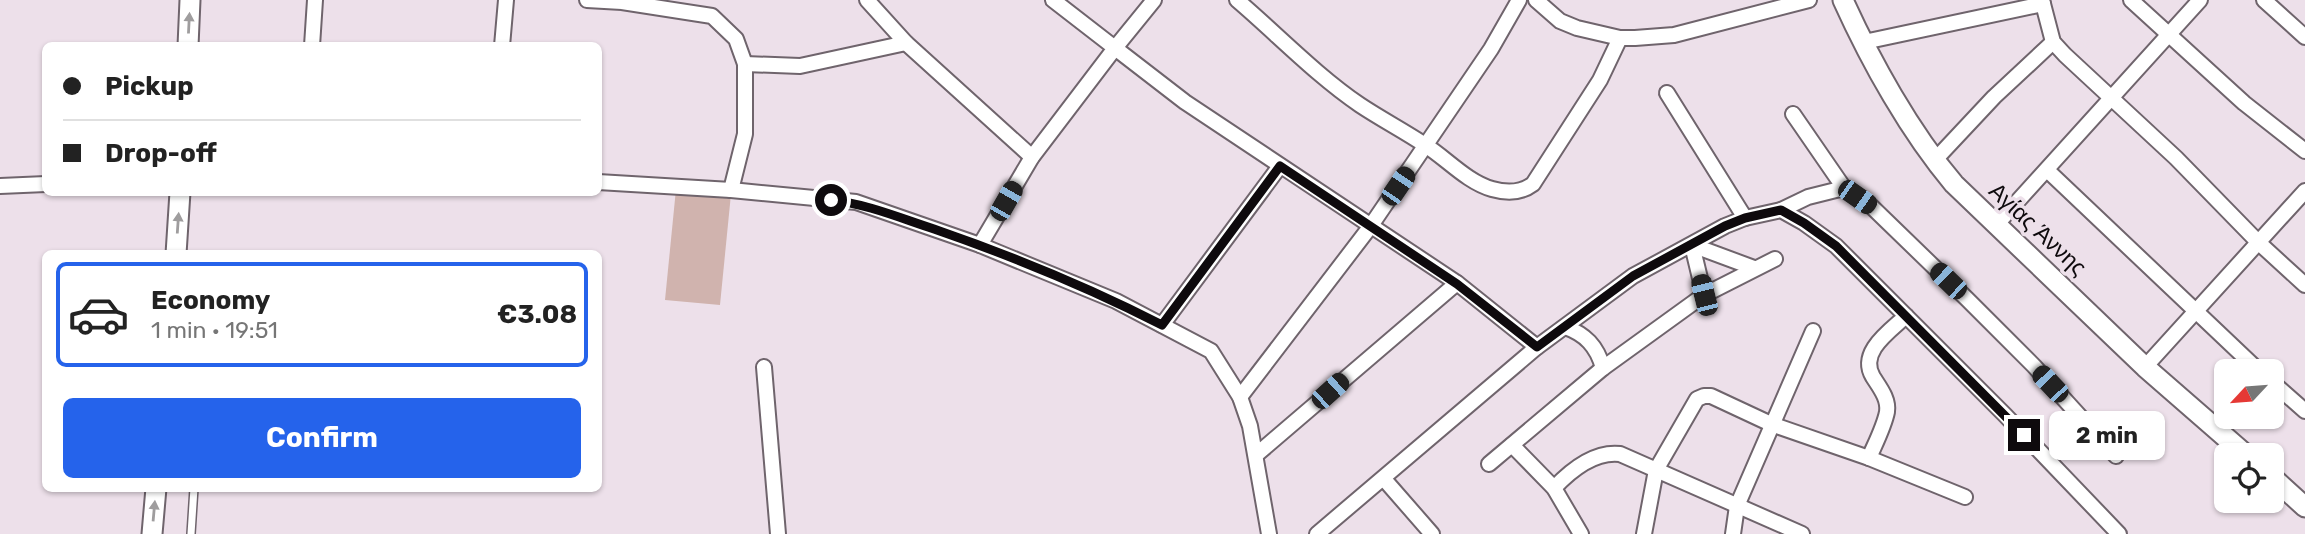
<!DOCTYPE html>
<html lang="en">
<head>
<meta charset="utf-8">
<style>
	:root { --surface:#fff; --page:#f2f2f2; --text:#222; --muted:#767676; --line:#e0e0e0; --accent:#2563eb }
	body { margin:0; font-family:Rubik,sans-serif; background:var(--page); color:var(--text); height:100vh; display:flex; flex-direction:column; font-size:26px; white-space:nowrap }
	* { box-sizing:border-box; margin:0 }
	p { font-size:23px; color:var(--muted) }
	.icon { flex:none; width:38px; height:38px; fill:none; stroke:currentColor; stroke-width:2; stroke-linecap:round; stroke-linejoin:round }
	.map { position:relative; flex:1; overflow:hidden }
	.sheet { position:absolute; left:42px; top:250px; width:560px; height:242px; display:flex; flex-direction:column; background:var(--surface); border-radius:10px; box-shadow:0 2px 5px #0004 }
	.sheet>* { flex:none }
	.top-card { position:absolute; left:42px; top:42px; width:560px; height:154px; border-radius:10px; box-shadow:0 2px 5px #0004; display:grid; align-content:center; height:154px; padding:0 21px; background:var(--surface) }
	.needle { width:46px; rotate:244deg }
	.controls { position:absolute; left:2214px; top:359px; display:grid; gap:14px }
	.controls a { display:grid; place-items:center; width:70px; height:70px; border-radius:10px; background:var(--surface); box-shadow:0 2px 5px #0004; font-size:35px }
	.end { position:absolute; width:32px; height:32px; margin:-16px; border:9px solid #0e0a0d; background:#fff; box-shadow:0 0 0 4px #fff }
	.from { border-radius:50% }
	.bubble { position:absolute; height:49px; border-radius:10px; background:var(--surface); box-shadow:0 2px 5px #0004; font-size:23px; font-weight:700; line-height:49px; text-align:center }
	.car { position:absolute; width:21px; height:42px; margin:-21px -10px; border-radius:9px; box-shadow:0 0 5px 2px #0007; background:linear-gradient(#222 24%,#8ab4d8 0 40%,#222 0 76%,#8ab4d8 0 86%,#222 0) }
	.top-card b { display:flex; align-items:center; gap:24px; height:66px; font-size:26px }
	.top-card b+b { border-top:2px solid var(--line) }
	.top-card i { width:18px; height:18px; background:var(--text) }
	ul { padding:12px 0 0; list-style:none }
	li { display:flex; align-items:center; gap:21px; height:105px; margin:0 14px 10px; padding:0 7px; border:4px solid var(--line); border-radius:10px }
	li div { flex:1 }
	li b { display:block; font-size:26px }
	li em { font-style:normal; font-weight:700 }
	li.on { border-color:var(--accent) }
	li>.icon { width:63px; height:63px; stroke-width:1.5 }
	.action { display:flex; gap:14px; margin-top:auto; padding:14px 21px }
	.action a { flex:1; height:80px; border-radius:10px; background:var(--accent); color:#fff; font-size:28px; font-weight:700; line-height:80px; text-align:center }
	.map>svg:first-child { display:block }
	.green { fill:#d0b3ae }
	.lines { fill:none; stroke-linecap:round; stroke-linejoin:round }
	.lane-casing { stroke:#6f646c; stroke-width:10 }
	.street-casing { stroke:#6f646c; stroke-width:18 }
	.secondary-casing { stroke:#6f646c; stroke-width:23 }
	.lane { stroke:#fff; stroke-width:7 }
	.street { stroke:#fff; stroke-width:14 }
	.secondary { stroke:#fff; stroke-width:19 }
	.oneway { fill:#9f9d9e }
	.route { stroke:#0e0a0d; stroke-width:9 }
	.labels { text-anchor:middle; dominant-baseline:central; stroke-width:7; stroke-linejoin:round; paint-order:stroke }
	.street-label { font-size:23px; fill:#0e0a0d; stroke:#ede0ea }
</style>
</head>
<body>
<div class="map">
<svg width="2305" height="534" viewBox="0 0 2305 534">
	<rect width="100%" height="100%" fill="#ede0ea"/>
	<path class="green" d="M676 189 731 194 720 305 665 300Z"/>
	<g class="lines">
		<defs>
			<path id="lane" d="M191 534 194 488"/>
			<g id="street">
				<path d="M587 0 622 2 712 16 736 39 745 64V134L731 190"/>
				<path d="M867 0 906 43 1032 157"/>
				<path d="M1154 0 1115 48 1185 102 1457 283 1537 347 1633 276 1725 226 1745 218 1781 210 1804 223 1836 246 2005 415 2119 534"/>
				<path d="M1237 0C1278 35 1316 75 1360 105 1381 119 1404 131 1425 145 1446 158 1467 182 1492 189 1506 193 1521 193 1533 184L1600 80 1620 38"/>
				<path d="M1536 0 1560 21 1577 28 1620 38H1635L1674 35 1809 0"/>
				<path d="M2042 0 2053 42 2065 55 2176 158 2259 243 2305 285"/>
				<path d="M2131 0 2244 103 2305 151"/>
				<path d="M2264 0 2305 37"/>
				<path d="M1864 42 2043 4"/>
				<path d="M312 46 315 0"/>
				<path d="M502 46 506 0"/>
				<path d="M745 64 800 66 906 43"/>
				<path d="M1667 93 1745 218"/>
				<path d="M1793 114 1844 188 1871 206 1967 299 2034 366 2116 456"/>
				<path d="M1934 161 1994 97 2053 42"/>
				<path d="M2047 170 2259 371"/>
				<path d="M598 182 731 190 856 202 980 245 1032 157 1115 48 1053 0"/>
				<path d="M0 186 46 184"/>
				<path d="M1781 210 1808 197 1844 188"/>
				<path d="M1997 224 2200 0"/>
				<path d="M980 245 1116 301 1211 351 1240 397 1250 426 1269 534"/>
				<path d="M1692 245 1754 268"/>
				<path d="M1692 245 1704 295"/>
				<path d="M1162 325 1280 166"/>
				<path d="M1565 327C1585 334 1597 346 1603 368"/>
				<path d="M764 367 778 534"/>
				<path d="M2145 367 2305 191"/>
				<path d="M2272 382 2305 411"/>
				<path d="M1240 397 1370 227 1491 49 1519 0"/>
				<path d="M1512 445 1554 488 1581 534"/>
				<path d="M1256 455 1457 283"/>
				<path d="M1869 458C1875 444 1884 427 1887 412 1889 399 1880 388 1873 377 1858 352 1890 331 1906 316"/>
				<path d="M1489 464 1603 368 1704 295 1775 259"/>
				<path d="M1384 479 1432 534"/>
				<path d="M1554 488C1571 470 1594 451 1620 454L1802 534"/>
				<path d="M1317 534 1537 347"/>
				<path d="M1644 534 1656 470 1697 399 1704 396H1711L1771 424 1869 458 1965 497"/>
				<path d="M1733 534 1737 506 1813 331"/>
			</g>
			<g id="secondary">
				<path d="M1843 0C1871 62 1910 132 1954 184L2145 367 2246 455"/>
				<path d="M188 46 190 0"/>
				<path d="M176 254 180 192"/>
				<path d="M2272 477 2305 507"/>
				<path d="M152 534 156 488"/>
			</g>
		</defs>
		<use href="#lane" class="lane-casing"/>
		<use href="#street" class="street-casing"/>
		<use href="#secondary" class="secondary-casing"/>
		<use href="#lane" class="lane"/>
		<use href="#street" class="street"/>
		<use href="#secondary" class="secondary"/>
	</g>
	<defs><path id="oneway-solid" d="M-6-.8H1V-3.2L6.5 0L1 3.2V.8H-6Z" transform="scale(1.75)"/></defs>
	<g class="oneway">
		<use href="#oneway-solid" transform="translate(189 23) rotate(-87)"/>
		<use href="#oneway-solid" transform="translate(178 223) rotate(-86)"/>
		<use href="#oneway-solid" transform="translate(154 511) rotate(-85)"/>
	</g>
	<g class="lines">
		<path class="route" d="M831 200C867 204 900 218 934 229 1012 256 1088 287 1162 325L1280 166 1457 284 1537 347 1633 276 1725 226 1745 218 1781 210 1804 223 1836 246 2024 435"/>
	</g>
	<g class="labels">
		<g class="street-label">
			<text transform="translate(2038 229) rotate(43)">Αγίας Άννης</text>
		</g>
	</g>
</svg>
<div class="controls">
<a><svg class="needle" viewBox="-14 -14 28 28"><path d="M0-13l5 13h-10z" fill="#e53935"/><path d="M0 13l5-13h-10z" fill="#767676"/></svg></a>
<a><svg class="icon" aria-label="locate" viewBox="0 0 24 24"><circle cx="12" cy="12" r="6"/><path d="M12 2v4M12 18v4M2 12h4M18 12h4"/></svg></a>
</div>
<i class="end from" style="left:831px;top:200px"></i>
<i class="end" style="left:2024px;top:435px"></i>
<div class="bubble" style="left:2049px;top:411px;width:116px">2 min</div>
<i class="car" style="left:1398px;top:186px;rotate:34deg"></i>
<i class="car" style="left:1857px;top:197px;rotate:125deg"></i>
<i class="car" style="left:1006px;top:201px;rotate:30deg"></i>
<i class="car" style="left:1948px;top:281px;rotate:314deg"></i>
<i class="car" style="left:1704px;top:295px;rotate:346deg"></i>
<i class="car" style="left:2050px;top:384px;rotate:317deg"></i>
<i class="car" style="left:1330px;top:391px;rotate:48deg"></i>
<div class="top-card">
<b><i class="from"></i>Pickup</b>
<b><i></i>Drop-off</b>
</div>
<section class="sheet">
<ul>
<li class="on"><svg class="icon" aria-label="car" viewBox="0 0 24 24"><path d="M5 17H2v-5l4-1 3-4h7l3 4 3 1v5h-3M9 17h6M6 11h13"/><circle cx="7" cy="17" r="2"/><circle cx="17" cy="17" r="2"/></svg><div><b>Economy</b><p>1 min · 19:51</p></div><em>€3.08</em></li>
</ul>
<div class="action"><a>Confirm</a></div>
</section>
</div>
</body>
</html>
